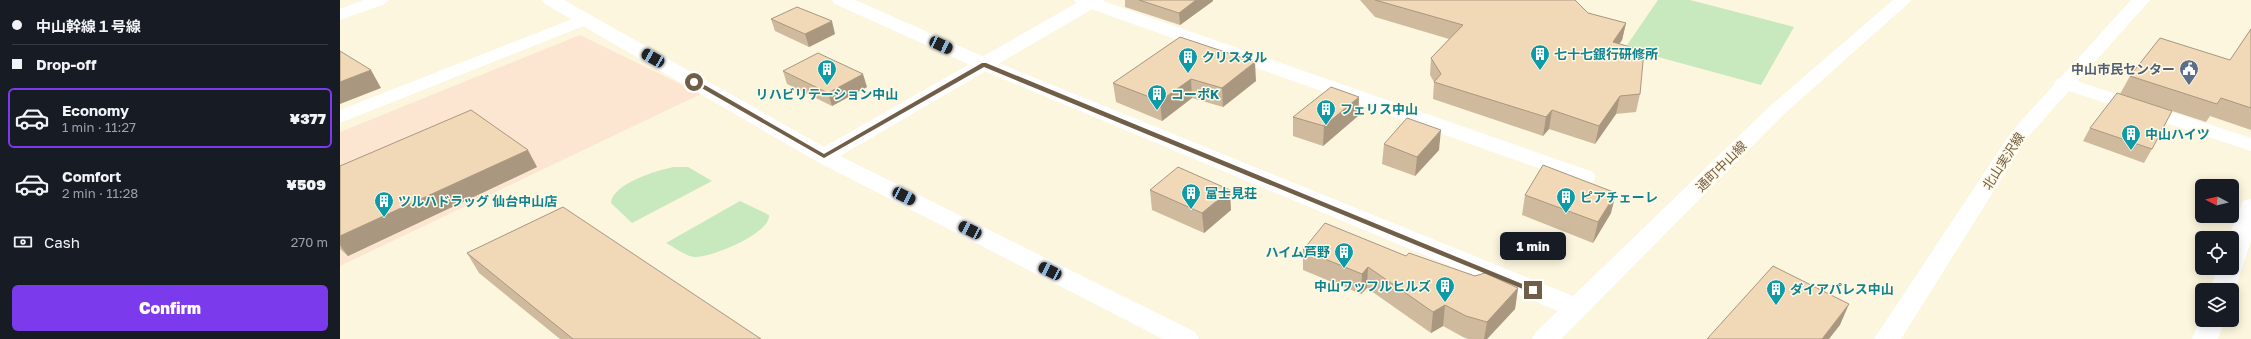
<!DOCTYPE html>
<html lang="en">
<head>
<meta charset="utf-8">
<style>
	:root { --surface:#171b24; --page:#242831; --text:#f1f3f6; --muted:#9ea1a6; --line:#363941; --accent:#7c3aed }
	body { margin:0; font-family:"Golos Text","Noto Sans JP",sans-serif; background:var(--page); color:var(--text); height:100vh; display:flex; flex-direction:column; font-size:15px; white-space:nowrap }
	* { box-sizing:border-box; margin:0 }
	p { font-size:13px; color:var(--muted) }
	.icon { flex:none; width:22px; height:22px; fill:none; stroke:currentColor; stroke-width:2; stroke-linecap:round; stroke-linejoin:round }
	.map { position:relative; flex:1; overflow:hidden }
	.panel { display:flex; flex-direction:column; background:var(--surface); width:340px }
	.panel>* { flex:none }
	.banner { display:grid; align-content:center; height:88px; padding:0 12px; background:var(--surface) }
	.needle { width:26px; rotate:277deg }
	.tools { position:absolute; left:1855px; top:179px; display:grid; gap:8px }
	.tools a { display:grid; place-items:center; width:44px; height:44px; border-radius:6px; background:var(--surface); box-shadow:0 2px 10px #0003; font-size:20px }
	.end { position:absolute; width:18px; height:18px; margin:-9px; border:5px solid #715e47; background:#fff; box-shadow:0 0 0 2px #fff }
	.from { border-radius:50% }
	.bubble { position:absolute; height:28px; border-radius:6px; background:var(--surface); box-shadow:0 2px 10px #0003; font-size:13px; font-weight:800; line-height:28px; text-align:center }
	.car { position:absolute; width:12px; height:24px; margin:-12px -6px; border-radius:5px; box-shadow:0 0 3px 1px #0007; background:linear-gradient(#222 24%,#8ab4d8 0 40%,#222 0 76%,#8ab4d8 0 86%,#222 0) }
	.banner b { display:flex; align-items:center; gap:14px; height:38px; font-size:15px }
	.banner b+b { border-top:1px solid var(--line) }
	.banner i { width:10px; height:10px; background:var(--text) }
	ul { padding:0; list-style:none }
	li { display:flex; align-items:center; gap:12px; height:60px; margin:0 8px 6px; padding:0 4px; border:2px solid transparent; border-radius:6px }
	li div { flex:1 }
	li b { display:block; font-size:15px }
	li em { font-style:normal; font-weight:800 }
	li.selected { border-color:var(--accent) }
	li>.icon { width:36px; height:36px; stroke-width:1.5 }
	.pay { display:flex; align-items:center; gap:10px; height:44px; padding:0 12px; font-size:15px }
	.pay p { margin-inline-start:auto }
	.cta { display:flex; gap:8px; margin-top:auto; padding:8px 12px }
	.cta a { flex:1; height:46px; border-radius:6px; background:var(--accent); color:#fff; font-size:16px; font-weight:800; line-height:46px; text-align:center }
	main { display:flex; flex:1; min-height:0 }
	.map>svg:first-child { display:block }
	.commercial { fill:#fce6d2 }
	.green { fill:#c8e8be }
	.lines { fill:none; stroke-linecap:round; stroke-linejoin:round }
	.minor { fill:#fff; fill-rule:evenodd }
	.tertiary { fill:#fff; fill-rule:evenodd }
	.wall { fill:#cfba9d }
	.shaded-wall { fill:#a99780 }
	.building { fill:#f1d8b7; stroke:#a99780 }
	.route { fill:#715e47 }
	.labels { text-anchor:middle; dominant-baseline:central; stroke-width:3; stroke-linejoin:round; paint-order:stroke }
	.culture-label { font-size:13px; font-weight:bold; fill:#0d838f; stroke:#fff9e5; text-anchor:start }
	.service-label { font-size:13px; font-weight:bold; fill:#4e5e75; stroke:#fff9e5; text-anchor:end }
	.street-label { font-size:13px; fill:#715e47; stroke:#fff9e5 }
</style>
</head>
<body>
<main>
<section class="panel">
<div class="banner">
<b><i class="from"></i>中山幹線１号線</b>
<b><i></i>Drop-off</b>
</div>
<ul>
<li class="selected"><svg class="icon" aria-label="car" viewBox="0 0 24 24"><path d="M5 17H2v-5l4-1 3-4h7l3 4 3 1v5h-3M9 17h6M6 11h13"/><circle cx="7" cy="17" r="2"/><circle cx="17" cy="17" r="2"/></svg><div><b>Economy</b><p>1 min · 11:27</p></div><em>¥377</em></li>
<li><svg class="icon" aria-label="car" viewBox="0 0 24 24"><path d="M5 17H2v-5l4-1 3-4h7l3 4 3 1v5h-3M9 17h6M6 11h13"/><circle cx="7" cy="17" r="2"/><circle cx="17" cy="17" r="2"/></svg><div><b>Comfort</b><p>2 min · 11:28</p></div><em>¥509</em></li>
</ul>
<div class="pay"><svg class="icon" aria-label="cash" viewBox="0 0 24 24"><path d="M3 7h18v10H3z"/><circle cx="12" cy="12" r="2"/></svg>Cash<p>270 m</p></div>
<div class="cta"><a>Confirm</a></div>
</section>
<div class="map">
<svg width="1911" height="339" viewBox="0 0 1911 339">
	<rect width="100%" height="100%" fill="#fcf6df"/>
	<path class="commercial" d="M240 35 361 94 0 266V132Z"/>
	<g class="green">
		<path d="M1318 0H1350L1454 27 1421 85 1285 48Z"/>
		<path d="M334 167H348L372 181 292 223 271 203C272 184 317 170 334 167Z"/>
		<path d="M400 201 429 215C431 233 371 258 354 257 345 256 334 247 326 243Z"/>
	</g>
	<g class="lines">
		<g class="minor">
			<path d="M23 0H48L45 4 0 20V9Z"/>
			<path d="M492 0H515L651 60 1233 296 1429 107 1553 0H1572L1443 115 1221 339H1192L1196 332 1218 311 637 68 495 4Z"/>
			<path d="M734 0H760L1253 172 1256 177 1253 182 1245 184 1237 182 737 4Z"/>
			<path d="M245 14 251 15 254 19 251 23 0 123V110Z"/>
			<path d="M1724 77 1911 138V151L1717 87 1714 83 1717 79Z"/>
			<path d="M1911 199V241L1895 290 1892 294V290H1869L1878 268H1892V238H1888L1903 201Z"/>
			<path d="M1862 315V320H1885L1878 339H1852Z"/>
		</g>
		<g class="tertiary">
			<path d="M202 0H224L484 147 742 0H764L761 4 500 156 855 332 859 339H823L476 161 205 4Z"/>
			<path d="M1791 0H1810L1687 138 1561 339H1534L1672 131Z"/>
		</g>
	</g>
	<g class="wall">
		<path d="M785 0H873V1L840 25 785 7Z"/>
		<path d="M1020 0H1235L1248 13 1286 23 1282 40 1279 44 1300 94 1296 112 1276 114 1255 144 1209 129 1203 136 1093 99 1094 82 1090 75 1091 58 1109 39 1035 17Z"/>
		<path d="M431 19 495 34 469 47 435 31Z"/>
		<path d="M1911 29V130L1870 116 1866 122 1780 94 1790 76 1890 60Z"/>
		<path d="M840 37 916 81 883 107 852 98 822 121 776 102 773 83Z"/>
		<path d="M443 71 527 87 492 106 447 84Z"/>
		<path d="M1019 97 1018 116 983 146 953 136V117Z"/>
		<path d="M1750 128 1812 149 1804 163 1743 141Z"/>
		<path d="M1044 144 1099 150 1075 176 1042 164Z"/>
		<path d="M0 166 197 167 8 256 0 249Z"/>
		<path d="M810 190 891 210 864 233 812 210Z"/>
		<path d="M1185 195 1271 213 1253 243 1182 215Z"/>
		<path d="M963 250 1066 256 1178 288 1175 309 1147 339H1128L1123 337 1103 326 1091 333 1027 288 1021 294 963 270Z"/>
		<path d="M127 253 421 339H220L139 273Z"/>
	</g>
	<g class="shaded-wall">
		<path d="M856 0H873V1L840 25 839 13Z"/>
		<path d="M492 21 495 34 469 47 465 34Z"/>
		<path d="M1286 23 1282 40 1269 59 1273 42Z"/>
		<path d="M915 62 916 81 883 107 882 88Z"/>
		<path d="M31 70 41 88 0 104V82Z"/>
		<path d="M523 74 527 87 492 106 488 93Z"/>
		<path d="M851 79 852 98 822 121 820 101Z"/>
		<path d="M1280 96 1276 114 1255 144 1259 126Z"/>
		<path d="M1019 97 1018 116 983 146 984 126Z"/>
		<path d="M1212 110 1209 129 1203 136 1206 117Z"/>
		<path d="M1101 130 1099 150 1075 176 1077 157Z"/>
		<path d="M188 150 197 167 8 256 0 245V236Z"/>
		<path d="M890 190 891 210 864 233 862 213Z"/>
		<path d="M1276 193 1271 213 1253 243 1258 222Z"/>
		<path d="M1028 267 1027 288 1021 294 1022 274Z"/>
		<path d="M1178 288 1175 309 1147 339H1144L1147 322Z"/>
		<path d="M1509 304 1500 325 1489 339H1482Z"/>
		<path d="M1105 305 1103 326 1091 333 1093 312Z"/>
	</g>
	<g class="building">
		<path d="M799 0H856L839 13Z"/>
		<path d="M1035 0H1235L1248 13 1286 23 1273 42 1304 51 1300 94 1280 96 1259 126 1212 110 1206 117 1094 82 1101 74 1091 58 1123 25Z"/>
		<path d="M457 7 492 21 465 34 431 19Z"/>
		<path d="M1911 29V108L1881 98 1877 104 1790 76 1820 38 1890 60Z"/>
		<path d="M840 37 915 62 882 88 851 79 820 101 773 83Z"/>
		<path d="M0 51 31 70 0 82Z"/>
		<path d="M478 53 523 74 488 93 443 71Z"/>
		<path d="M991 87 1019 97 984 126 953 117Z"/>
		<path d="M1777 93 1832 111 1812 149 1750 128Z"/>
		<path d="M131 110 188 150 0 236V166Z"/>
		<path d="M1067 118 1101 130 1077 157 1044 144Z"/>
		<path d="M1203 165 1276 193 1258 222 1185 195Z"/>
		<path d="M838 167 890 190 862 213 810 190Z"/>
		<path d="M223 207 421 339H233L127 253Z"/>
		<path d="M985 223 1066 256 1069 253 1135 276 1145 273 1178 288 1147 322 1126 316 1105 305 1093 312 1028 267 1022 274 963 250Z"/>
		<path d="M1433 266 1509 304 1482 339H1367Z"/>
	</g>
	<path class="route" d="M642 63H646L1197 290 1190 292 644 67 484 158 351 82 356 80 484 154Z"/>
	<defs>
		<symbol id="building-pin" viewBox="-11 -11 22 30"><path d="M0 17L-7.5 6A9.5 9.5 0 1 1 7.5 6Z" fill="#0f9aa8" stroke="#fff9e5"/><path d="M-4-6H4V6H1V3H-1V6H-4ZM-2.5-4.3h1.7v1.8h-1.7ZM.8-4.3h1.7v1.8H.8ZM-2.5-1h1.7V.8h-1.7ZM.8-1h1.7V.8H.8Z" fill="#fff"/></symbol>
		<symbol id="civic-pin" viewBox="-11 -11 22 30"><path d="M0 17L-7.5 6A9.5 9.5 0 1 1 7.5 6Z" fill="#5c6f8a" stroke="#fff9e5"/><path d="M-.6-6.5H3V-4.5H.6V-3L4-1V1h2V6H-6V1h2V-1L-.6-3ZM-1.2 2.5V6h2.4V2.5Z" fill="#fff"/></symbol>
	</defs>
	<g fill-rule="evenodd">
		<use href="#building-pin" x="1189" y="43" width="22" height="30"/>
		<use href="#building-pin" x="837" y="46" width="22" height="30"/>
		<use href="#building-pin" x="476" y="58" width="22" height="30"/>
		<use href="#civic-pin" x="1838" y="58" width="22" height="30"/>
		<use href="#building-pin" x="806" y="83" width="22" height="30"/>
		<use href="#building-pin" x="975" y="98" width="22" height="30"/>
		<use href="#building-pin" x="1780" y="123" width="22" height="30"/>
		<use href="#building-pin" x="840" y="182" width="22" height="30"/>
		<use href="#building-pin" x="1215" y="186" width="22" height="30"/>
		<use href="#building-pin" x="33" y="190" width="22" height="30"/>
		<use href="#building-pin" x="993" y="241" width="22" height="30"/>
		<use href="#building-pin" x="1094" y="275" width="22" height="30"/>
		<use href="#building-pin" x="1425" y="278" width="22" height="30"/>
	</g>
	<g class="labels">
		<g class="culture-label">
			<text x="1214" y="54">七十七銀行研修所</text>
			<text x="862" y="57">クリスタル</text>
			<text x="487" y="94" text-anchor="middle">リハビリテーション中山</text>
			<text x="831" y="94">コーポK</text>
			<text x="1000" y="109">フェリス中山</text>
			<text x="1805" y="134">中山ハイツ</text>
			<text x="865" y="193">富士見荘</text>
			<text x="1240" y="197">ピアチェーレ</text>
			<text x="58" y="201">ツルハドラッグ 仙台中山店</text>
			<text x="990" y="252" text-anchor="end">ハイム芦野</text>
			<text x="1091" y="286" text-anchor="end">中山ワッフルヒルズ</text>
			<text x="1450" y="289">ダイアパレス中山</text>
		</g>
		<g class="service-label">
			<text x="1835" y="69">中山市民センター</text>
		</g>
		<g class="street-label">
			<text transform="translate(1663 161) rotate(-57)">北山実沢線</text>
			<text transform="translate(1381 166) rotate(-45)">通町中山線</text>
		</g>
	</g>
</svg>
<div class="tools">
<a><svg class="needle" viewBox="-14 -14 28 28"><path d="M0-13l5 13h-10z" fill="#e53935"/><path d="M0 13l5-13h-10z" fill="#9ea1a6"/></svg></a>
<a><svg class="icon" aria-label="locate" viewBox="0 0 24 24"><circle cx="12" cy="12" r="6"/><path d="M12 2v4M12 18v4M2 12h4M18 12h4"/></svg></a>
<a><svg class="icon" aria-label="layers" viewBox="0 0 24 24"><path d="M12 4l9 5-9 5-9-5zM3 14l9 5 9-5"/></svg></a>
</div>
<i class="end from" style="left:354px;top:82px"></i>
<i class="end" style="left:1193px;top:290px"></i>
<div class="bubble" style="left:1160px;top:232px;width:66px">1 min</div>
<i class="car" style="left:601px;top:45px;rotate:115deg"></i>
<i class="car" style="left:313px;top:58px;rotate:300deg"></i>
<i class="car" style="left:564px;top:196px;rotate:117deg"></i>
<i class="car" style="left:630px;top:230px;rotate:297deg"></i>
<i class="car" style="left:710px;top:271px;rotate:297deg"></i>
</div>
</main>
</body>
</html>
